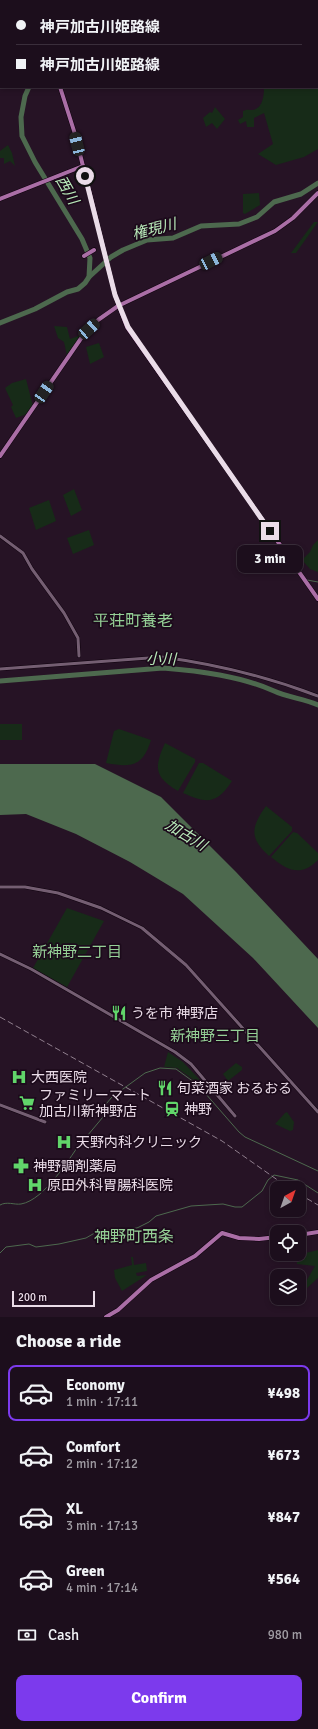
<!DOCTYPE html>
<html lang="en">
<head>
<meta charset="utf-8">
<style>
	:root { --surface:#1c0e1c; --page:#291c29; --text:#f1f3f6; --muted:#a09ca3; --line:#3a2e3b; --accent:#7c3aed }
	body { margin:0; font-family:Signika,"Noto Sans JP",sans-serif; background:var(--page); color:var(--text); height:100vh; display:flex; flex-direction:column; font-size:15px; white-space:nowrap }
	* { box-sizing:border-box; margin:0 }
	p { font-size:13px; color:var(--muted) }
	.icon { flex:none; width:22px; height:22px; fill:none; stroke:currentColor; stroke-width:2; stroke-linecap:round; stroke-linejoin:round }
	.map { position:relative; height:1317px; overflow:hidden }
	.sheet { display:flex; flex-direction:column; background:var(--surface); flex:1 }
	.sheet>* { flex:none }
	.hud { position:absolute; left:0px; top:0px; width:318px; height:88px; box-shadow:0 2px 6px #0003,0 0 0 1px var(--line); display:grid; align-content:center; height:88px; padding:0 16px; background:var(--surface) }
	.needle { width:26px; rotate:40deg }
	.controls { position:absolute; left:270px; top:1181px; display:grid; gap:8px }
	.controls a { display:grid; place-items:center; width:36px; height:36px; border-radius:8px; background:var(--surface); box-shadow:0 2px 6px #0003,0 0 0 1px var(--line); font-size:20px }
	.scale { position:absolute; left:12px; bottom:10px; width:83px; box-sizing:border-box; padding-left:4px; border:2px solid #eadce8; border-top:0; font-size:11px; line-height:14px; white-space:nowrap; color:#eadce8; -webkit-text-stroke:3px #1c0a1b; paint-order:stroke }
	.end { position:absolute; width:18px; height:18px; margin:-9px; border:5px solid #eadce8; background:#111; box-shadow:0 0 0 2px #111 }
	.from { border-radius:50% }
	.bubble { position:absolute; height:28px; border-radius:8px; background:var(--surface); box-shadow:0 2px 6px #0003,0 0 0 1px var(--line); font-size:13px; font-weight:700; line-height:28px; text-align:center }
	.car { position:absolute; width:12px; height:24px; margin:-12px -6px; border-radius:5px; box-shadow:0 0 3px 1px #0007; background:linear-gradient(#222 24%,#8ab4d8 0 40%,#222 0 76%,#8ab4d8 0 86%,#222 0) }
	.hud b { display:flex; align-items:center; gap:14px; height:38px; font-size:15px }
	.hud b+b { border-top:1px solid var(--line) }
	.hud i { width:10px; height:10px; background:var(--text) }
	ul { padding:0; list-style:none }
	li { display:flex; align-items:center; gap:12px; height:56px; margin:0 8px 6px; padding:0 8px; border:2px solid transparent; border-radius:8px }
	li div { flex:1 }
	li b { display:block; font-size:15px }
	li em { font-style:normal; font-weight:700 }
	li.current { border-color:var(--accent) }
	li>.icon { width:36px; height:36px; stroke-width:1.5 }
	h2 { padding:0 16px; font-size:18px; line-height:48px }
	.pay { display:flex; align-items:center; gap:10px; height:44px; padding:0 16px; font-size:15px }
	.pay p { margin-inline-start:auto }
	.action { display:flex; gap:8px; margin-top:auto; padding:8px 16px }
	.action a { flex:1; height:46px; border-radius:8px; background:var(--accent); color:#fff; font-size:16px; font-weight:700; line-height:46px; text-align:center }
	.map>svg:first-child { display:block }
	.green { fill:#172b18 }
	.water { fill:#4d694e }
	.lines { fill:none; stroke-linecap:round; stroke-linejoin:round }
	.stream { stroke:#4d694e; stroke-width:1 }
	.river { stroke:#4d694e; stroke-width:5 }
	.minor-casing { stroke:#0e010d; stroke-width:4 }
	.major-casing { stroke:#0e010d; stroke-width:5 }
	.minor { stroke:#745e72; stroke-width:3 }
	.major { stroke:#aa6ea6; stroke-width:4 }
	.rail { stroke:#907f8e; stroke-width:1; stroke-dasharray:6 3; stroke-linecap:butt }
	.route { stroke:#eadce8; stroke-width:5 }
	.labels { text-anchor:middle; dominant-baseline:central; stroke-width:3.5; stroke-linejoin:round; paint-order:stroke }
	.poi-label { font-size:14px; fill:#eadce8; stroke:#1c0a1b; text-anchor:start }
	.water-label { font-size:15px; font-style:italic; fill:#b9ebba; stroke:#1c0a1b }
	.neighbourhood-label { font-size:15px; fill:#95d096; stroke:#1c0a1b }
	.quarter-label { font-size:16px; fill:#95d096; stroke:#1c0a1b }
</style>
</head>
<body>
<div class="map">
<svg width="318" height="1317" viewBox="0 0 318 1317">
	<rect width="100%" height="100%" fill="#261325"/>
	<g class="green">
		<path d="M318 59V149L304 157 276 165 258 154 273 144 264 113 254 118V127H247L246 121 240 124 238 120 243 117V111C247 109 249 110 253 110 263 108 264 95 264 87H317Z"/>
		<path d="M215 107 225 119 217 129 212 123 206 127 203 118 210 112 212 113Z"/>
		<path d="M8 145 12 153 15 166 10 161 4 164V158H0V151Z"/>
		<path d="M259 193 260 205 245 214 243 213V194Z"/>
		<path d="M314 222H318L296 253H291Z"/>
		<path d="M54 326 67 327 70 339 81 335 67 356 64 342 58 338Z"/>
		<path d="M99 343 104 357 90 364 86 347Z"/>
		<path d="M26 379 33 406 27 414 16 418 11 407 13 405 5 388 12 383Z"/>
		<path d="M74 489 82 510 71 516 63 495Z"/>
		<path d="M49 500 56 521 36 530 29 508Z"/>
		<path d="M89 530 94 545 73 554 67 538Z"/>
		<path d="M318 540V572L310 569 302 560 310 552 313 545Z"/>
		<rect x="0" y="724" width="22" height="16"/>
		<path d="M119 729 151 740C143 766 132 768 106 763L114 731Z"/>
		<path d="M165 743 195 759V762L178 791C154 777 154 767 165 743Z"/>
		<path d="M199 763H203L232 781C217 804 207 804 183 793Z"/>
		<path d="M266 806 292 827V831L269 856C249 838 251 827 266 806Z"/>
		<path d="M293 832 297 833 318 853V860C301 877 288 871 271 857Z"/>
		<path d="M67 908 104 921 67 987 33 968Z"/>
		<path d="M168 1052 183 1062 201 1081 198 1083 177 1068 164 1067Z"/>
		<path d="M236 1063 242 1067V1070L228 1081 223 1074Z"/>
		<path d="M287 1112 294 1122 293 1130 290 1131 275 1124 285 1113Z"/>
		<path d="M318 1250V1278L307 1288 304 1285 315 1266 297 1264V1255Z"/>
		<path d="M131 1257H133L134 1265 146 1263 147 1271 136 1273 137 1276 147 1275 122 1291 115 1278 114 1270 132 1265Z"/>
	</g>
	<path class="water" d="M0 764H95L161 797 236 872 318 959V1028L253 958 183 894 130 862 76 834 26 814 0 815Z"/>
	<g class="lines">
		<g class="stream">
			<path d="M307 580 318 582"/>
			<path d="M0 1205C7 1201 14 1205 21 1204 45 1200 70 1157 84 1138L82 1142 103 1117 106 1104 112 1097 145 1073 160 1068 176 1069 198 1085 239 1132 245 1137 318 1171"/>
			<path d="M0 1253 6 1247 29 1244 36 1247 59 1244 86 1238 98 1231 137 1228 149 1222 156 1216 191 1206 223 1204 235 1207H242L262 1191 268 1180 274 1175 298 1180 318 1193"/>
		</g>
		<g class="river">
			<path d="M95 1 96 0"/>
			<path d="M89 277 111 257 123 250 147 240 173 238 201 226 239 224 257 217 274 202 301 194 318 183"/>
			<path d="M0 323 35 309 67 292 78 289 85 283 89 277 90 258 82 239 35 162 22 136 21 117 25 96 29 87"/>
			<path d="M0 681 163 668C200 671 240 676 274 691 287 697 304 699 318 705"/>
		</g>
		<defs>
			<g id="minor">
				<path d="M0 536 23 553 32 569 64 613 78 638 79 656"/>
				<path d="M0 669 162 657C215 664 268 677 318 696"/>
				<path d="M0 887H25L58 893 101 908 142 928 186 965 318 1112"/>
				<path d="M0 954 31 969 175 1052 191 1064 235 1116"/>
				<path d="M0 1105 45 1122"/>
			</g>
			<g id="major">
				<path d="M33 0V1"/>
				<path d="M60 87 75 134 115 295 127 327 318 599"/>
				<path d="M0 199 83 166"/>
				<path d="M84 256 94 250"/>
				<path d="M0 456 82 337 98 320 118 306 275 231 293 218 318 193"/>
				<path d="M299 1235 318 1232"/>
				<path d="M106 1317 118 1310 151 1280 195 1256 222 1233 239 1238 259 1239 277 1237"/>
			</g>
		</defs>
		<use href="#minor" class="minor-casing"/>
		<use href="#major" class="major-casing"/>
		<use href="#minor" class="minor"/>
		<use href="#major" class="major"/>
		<g class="rail">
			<path d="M0 1017 222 1141 289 1188"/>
			<path d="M299 1194 318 1205"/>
		</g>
	</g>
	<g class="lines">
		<path class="route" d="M85 176 115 295 128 327 270 531"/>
	</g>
	<defs>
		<symbol id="restaurant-bare" viewBox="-9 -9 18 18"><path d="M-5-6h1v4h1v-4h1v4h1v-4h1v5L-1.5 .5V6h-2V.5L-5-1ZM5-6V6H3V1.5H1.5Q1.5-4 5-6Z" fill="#61d56a" stroke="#1c0a1b" stroke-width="2.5" paint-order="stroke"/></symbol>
		<symbol id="hospital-bare" viewBox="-9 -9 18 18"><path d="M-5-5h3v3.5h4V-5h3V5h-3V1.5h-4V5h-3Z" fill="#61d56a" stroke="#1c0a1b" stroke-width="2.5" paint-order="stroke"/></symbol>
		<symbol id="supermarket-bare" viewBox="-9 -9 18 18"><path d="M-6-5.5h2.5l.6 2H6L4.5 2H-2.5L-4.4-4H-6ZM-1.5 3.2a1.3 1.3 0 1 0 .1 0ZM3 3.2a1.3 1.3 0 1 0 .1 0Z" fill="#61d56a" stroke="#1c0a1b" stroke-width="2.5" paint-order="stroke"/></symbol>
		<symbol id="station-bare" viewBox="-9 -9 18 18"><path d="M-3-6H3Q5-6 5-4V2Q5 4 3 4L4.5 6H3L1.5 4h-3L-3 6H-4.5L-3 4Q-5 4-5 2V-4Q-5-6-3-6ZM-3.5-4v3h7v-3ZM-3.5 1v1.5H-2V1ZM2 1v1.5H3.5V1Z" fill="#61d56a" stroke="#1c0a1b" stroke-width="2.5" paint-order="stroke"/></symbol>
		<symbol id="pharmacy-bare" viewBox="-9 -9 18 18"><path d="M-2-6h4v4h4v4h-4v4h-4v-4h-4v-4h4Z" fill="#61d56a" stroke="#1c0a1b" stroke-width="2.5" paint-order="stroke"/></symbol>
	</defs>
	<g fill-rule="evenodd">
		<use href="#restaurant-bare" x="108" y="1002" width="22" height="22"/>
		<use href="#hospital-bare" x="8" y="1066" width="22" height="22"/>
		<use href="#restaurant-bare" x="154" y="1077" width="22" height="22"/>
		<use href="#supermarket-bare" x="16" y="1092" width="22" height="22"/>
		<use href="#station-bare" x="161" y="1098" width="22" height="22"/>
		<use href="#hospital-bare" x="53" y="1131" width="22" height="22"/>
		<use href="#pharmacy-bare" x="10" y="1155" width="22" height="22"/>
		<use href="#hospital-bare" x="24" y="1174" width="22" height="22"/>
	</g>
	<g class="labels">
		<g class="poi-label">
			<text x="131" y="1013">うを市 神野店</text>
			<text x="31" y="1077">大西医院</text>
			<text x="177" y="1088">旬菜酒家 おるおる</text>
			<text x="39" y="1095">ファミリーマート<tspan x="39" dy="16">加古川新神野店</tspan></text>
			<text x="184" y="1109">神野</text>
			<text x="76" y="1142">天野内科クリニック</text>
			<text x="33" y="1166">神野調剤薬局</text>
			<text x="47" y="1185">原田外科胃腸科医院</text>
		</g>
		<g class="water-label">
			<text transform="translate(67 190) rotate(60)">西川</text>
			<text transform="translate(154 229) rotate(-14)">権現川</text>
			<text transform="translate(161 659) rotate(1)">小川</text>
			<text transform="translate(186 835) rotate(31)">加古川</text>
		</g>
		<g class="neighbourhood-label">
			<text x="77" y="952">新神野二丁目</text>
			<text x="215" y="1036">新神野三丁目</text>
		</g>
		<g class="quarter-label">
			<text x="133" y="621">平荘町養老</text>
			<text x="134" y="1237">神野町西条</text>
		</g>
	</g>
</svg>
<div class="controls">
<a><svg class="needle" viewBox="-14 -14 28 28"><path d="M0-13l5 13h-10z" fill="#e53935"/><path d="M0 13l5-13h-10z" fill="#a09ca3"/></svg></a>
<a><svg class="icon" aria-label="locate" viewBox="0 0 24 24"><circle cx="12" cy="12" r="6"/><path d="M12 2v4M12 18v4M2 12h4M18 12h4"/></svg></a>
<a><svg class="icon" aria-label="layers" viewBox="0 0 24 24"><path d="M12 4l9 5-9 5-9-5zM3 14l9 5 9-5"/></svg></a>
</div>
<div class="scale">200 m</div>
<i class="end from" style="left:85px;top:176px"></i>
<i class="end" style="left:270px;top:531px"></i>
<div class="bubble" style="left:237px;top:545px;width:66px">3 min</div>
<i class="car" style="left:77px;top:144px;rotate:346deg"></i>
<i class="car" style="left:211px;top:261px;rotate:64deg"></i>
<i class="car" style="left:89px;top:329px;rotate:48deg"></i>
<i class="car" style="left:44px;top:392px;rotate:34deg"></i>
<div class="hud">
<b><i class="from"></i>神戸加古川姫路線</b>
<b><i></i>神戸加古川姫路線</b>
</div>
</div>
<section class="sheet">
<h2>Choose a ride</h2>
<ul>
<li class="current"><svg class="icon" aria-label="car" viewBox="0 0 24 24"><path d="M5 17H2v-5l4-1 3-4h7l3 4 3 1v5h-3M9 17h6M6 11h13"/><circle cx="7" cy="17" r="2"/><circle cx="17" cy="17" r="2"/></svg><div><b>Economy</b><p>1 min · 17:11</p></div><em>¥498</em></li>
<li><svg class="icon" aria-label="car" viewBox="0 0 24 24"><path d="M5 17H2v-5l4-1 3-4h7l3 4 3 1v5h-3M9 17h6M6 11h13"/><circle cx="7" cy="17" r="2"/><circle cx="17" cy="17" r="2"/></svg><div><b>Comfort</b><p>2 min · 17:12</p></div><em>¥673</em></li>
<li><svg class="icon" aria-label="car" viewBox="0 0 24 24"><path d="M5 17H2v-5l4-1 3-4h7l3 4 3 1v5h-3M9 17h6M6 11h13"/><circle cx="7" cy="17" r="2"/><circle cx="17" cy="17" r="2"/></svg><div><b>XL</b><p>3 min · 17:13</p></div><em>¥847</em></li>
<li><svg class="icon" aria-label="car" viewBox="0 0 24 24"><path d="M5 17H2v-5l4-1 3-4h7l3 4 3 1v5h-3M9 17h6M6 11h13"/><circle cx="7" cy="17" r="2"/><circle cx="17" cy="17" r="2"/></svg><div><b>Green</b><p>4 min · 17:14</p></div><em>¥564</em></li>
</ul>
<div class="pay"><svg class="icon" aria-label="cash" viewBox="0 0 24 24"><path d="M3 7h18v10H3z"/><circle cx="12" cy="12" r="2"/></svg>Cash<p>980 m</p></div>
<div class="action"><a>Confirm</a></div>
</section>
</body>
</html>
